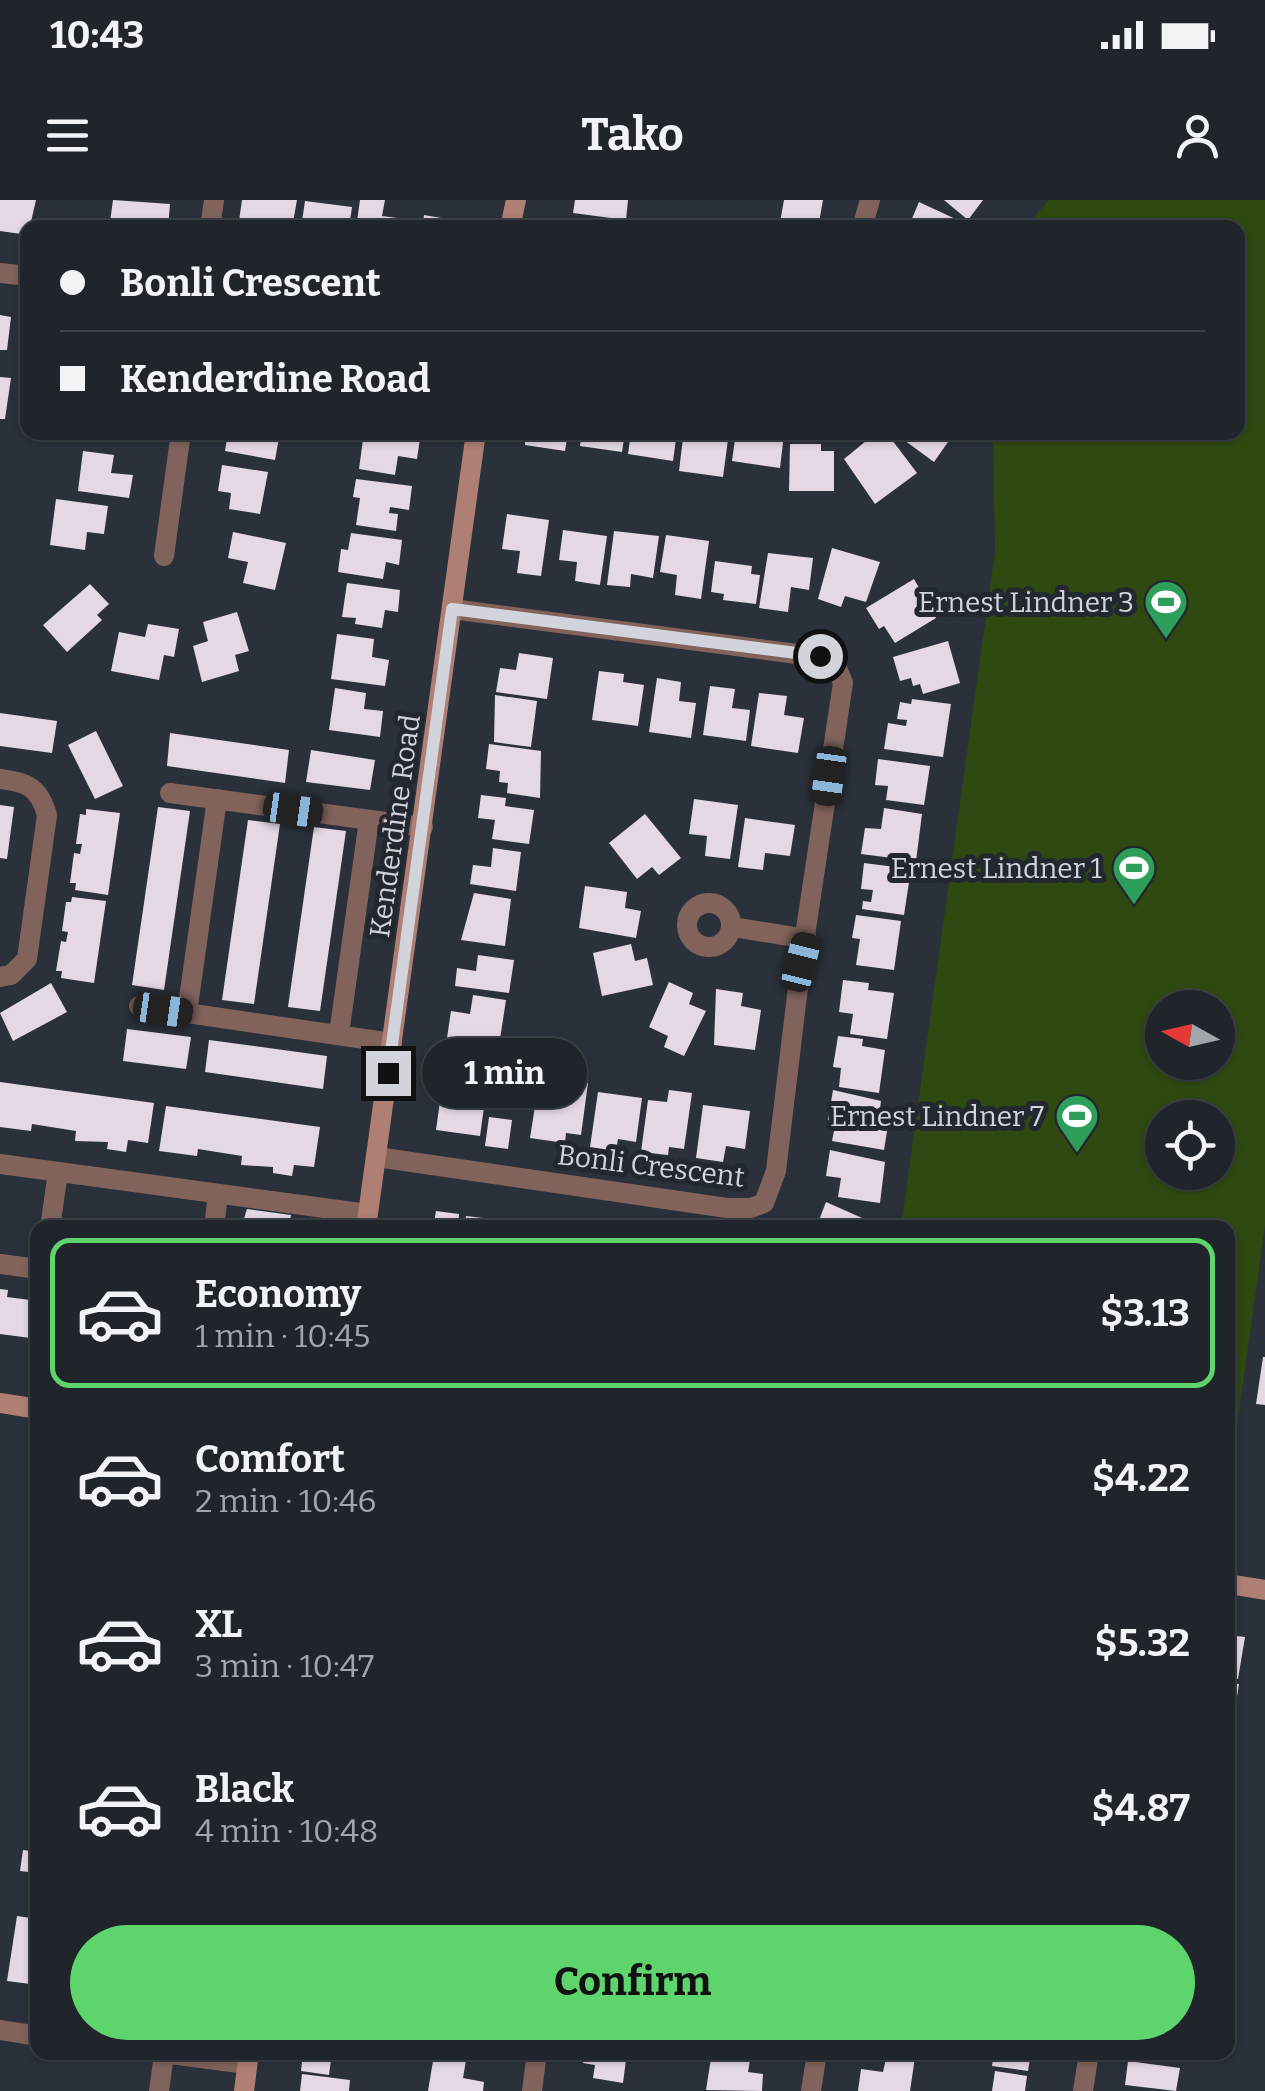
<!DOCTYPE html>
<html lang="en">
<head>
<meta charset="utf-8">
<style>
	:root { --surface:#20252c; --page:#2d3138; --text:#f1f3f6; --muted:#a2a5a9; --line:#3d4248; --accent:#5ed56c }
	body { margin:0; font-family:Bitter,serif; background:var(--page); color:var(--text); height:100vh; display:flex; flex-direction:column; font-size:38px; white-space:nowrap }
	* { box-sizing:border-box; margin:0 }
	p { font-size:32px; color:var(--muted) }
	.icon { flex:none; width:55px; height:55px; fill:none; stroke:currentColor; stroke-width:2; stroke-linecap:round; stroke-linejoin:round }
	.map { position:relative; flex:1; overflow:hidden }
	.details { position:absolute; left:30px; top:1020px; width:1205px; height:840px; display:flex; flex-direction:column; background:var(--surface); border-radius:20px; box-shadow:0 2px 8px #0004,0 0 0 2px var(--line) }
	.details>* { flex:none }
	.hud { position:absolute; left:20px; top:20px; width:1225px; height:220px; border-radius:20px; box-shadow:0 2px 8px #0004,0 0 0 2px var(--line); display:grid; align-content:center; height:220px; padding:0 40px; background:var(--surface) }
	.needle { width:65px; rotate:278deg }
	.fabs { position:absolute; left:1145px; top:790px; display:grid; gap:20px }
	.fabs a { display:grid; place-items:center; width:90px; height:90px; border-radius:50%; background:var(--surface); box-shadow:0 2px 8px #0004,0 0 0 2px var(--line); font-size:50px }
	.end { position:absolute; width:45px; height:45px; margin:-22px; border:12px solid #d1d5db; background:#111; box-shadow:0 0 0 5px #111 }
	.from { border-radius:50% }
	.bubble { position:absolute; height:70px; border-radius:35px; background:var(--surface); box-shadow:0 2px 8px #0004,0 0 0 2px var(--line); font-size:32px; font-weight:700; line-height:70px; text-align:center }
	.car { position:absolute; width:30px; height:60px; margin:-30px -15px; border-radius:12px; box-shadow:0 0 8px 2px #0007; background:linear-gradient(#222 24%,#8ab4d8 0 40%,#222 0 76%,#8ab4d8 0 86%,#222 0) }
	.hud b { display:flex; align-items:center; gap:35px; height:95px; font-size:38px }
	.hud b+b { border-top:2px solid var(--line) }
	.hud i { width:25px; height:25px; background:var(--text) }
	ul { padding:18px 0 0; list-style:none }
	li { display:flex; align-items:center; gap:30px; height:150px; margin:0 20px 15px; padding:0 20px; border:5px solid transparent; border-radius:20px }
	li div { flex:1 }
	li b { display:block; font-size:38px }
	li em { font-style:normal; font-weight:700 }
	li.current { border-color:var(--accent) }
	li>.icon { width:90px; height:90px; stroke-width:1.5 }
	.primary-button { display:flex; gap:20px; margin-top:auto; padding:20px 40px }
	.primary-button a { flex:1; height:115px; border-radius:60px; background:var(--accent); color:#111; font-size:40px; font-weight:700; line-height:115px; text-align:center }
	.status { display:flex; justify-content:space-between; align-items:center; height:70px; padding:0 50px; background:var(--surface); direction:ltr }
	.status svg { height:28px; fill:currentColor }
	header { display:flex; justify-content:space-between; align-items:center; height:130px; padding:0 40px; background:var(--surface); font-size:45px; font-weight:700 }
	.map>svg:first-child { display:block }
	.green { fill:#304911; fill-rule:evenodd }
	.building { fill:#e3d8e3 }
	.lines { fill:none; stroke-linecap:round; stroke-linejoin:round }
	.street { stroke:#81635b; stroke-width:20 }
	.secondary { stroke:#ae7f72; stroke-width:20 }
	.route { stroke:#d1d5db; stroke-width:12 }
	.labels { text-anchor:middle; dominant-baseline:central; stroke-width:10; stroke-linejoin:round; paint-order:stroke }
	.poi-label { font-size:28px; fill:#d1d5db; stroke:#222730; text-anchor:end }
	.street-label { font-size:28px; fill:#d1d5db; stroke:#222730 }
</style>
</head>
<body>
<div class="status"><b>10:43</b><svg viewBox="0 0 49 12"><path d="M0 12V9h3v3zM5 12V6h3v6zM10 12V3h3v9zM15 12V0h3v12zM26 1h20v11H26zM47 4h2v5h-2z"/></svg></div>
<header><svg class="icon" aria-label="menu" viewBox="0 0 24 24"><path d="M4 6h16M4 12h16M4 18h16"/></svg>Tako<svg class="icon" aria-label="person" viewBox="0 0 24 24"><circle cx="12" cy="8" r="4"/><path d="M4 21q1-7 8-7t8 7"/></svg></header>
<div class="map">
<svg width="1265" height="1891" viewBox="0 0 1265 1891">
	<rect width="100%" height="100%" fill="#2b313a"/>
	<path class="green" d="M1048 0H1265V1026L1228 1289V1028L901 1027 995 352 993 233 1238 232V28L1027 27ZM1162 808H1218V862H1162ZM1162 918H1218V972H1162Z"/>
	<g class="building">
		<path d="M0 0H36L28 35 0 31Z"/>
		<path d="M113 0 170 4 168 28H98L99 21 110 22Z"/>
		<path d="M242 0H297L292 28H238Z"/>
		<path d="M360 0H385L382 16 412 20 410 28H356Z"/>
		<path d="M575 0H628L626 20 573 13Z"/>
		<path d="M784 0H823L818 28H779Z"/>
		<path d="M944 0H983L968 20Z"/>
		<path d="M305 1 352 7 349 28H301Z"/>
		<path d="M919 2 975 28H908Z"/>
		<path d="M424 15 465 22V28H422Z"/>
		<path d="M0 115 11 117 7 150H0Z"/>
		<path d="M0 177 11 178 5 219H0Z"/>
		<path d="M228 232H280L275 260 225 251Z"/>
		<path d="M364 232H421L417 259 398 256 395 275 359 269Z"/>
		<path d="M526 232H568L565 251 525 245Z"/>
		<path d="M582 232H625L622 252 580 246Z"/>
		<path d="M631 232H677L673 261 628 254Z"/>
		<path d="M703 232H729L723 277 679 271 683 238 702 241Z"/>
		<path d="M736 232 784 234 780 268 732 261Z"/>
		<path d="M877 232H886L917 273 875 304 844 259Z"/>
		<path d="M893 232H955L934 262Z"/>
		<path d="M790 244H821V251H834V291H789Z"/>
		<path d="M83 251 114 255 111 273 133 275 129 298 78 291Z"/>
		<path d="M222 265 268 272 260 314 229 309 231 293 218 291Z"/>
		<path d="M356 279 412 286 409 310 390 307 389 313 398 314 396 331 356 325 360 298 353 297Z"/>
		<path d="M56 299 108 306 104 334 87 332 85 350 50 345Z"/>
		<path d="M507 314 549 320 541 376 517 373 520 351 502 349Z"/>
		<path d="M563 330 607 336 600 385 575 381 577 362 559 360Z"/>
		<path d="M614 331 659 336 653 378 631 374 630 387 607 385Z"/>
		<path d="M233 332 286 343 275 390 243 383 248 362 228 358Z"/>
		<path d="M351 333 402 340 399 365 386 362 383 379 338 372 341 349 348 350Z"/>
		<path d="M666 335 709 341 701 399 675 395 677 375 660 372Z"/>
		<path d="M832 348 880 362 866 402 845 396 841 407 818 399Z"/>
		<path d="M768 353 813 358 809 390 791 387 788 412 759 408Z"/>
		<path d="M715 361 752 366 751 374 760 375 756 404 723 400 724 394 711 392Z"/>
		<path d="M914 379 936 418 895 443 884 426 879 429 866 408Z"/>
		<path d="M347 383 400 390 398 412 385 410 382 428 355 424 356 418 342 417Z"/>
		<path d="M90 384 109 404 97 415 102 420 67 452 43 425Z"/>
		<path d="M237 412 249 451 235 455 239 471 202 482 193 446 208 441 203 422Z"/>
		<path d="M148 424 179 429 174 457 164 455 159 480 111 471 119 432 145 437Z"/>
		<path d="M337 434 374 439 372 457 389 460 385 486 331 479Z"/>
		<path d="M948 441 960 483 923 494 920 484 913 486 911 478 900 481 893 457Z"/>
		<path d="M519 453 553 458 547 499 496 492 500 468 516 470Z"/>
		<path d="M599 471 624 474 623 482 644 485 638 526 592 520Z"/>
		<path d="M657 478 681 482 679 501 696 503 691 538 649 532Z"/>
		<path d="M710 486 735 489 732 508 750 510 746 541 703 535Z"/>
		<path d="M335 488 366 493 364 509 383 511 380 537 329 530Z"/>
		<path d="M759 493 787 496 784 515 804 518 798 553 751 546Z"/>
		<path d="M495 495 537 501 531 547 494 542Z"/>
		<path d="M912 499 951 504 943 557 884 549 888 523 906 526 907 520 897 519 900 502 911 504Z"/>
		<path d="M0 513 57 521 52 553 0 546Z"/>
		<path d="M96 531 123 586 95 599 68 545Z"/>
		<path d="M170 533 289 550 285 583 167 566Z"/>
		<path d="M489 544 541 551 540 598 507 593 508 583 499 582 500 571 486 569Z"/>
		<path d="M311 550 375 560 370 590 306 582Z"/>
		<path d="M878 559 930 566 924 605 886 600 888 586 875 585Z"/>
		<path d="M481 595 506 598 505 606 534 610 529 644 492 639 495 620 478 618Z"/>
		<path d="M694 599 738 605 730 659 705 656 707 636 689 634Z"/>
		<path d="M0 605 14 607 7 659 0 658Z"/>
		<path d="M158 607 190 611 164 790 132 785Z"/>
		<path d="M884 608 922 614 916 661 861 654 865 628 881 629Z"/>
		<path d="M86 609 120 613 108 695 75 690 76 683H70L74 653 80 654 82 644H76L80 614 86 615Z"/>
		<path d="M645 614 681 658 659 675 652 667 637 679 609 643Z"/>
		<path d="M745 618 795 625 790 656 765 653 763 670 738 667Z"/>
		<path d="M248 620 280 624 254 804 222 800Z"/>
		<path d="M314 627 346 631 320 811 288 807Z"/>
		<path d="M493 648 521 652 516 691 470 684 473 665 491 667Z"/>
		<path d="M864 663 911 669 904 715 862 709 863 701 871 702 873 690 861 689Z"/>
		<path d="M585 686 627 692 625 708 641 711 636 738 579 728Z"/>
		<path d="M474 693 511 699 505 746 461 740Z"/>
		<path d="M72 697 106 701 94 783 61 778 62 771H56L61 741 66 742 68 732 62 731 66 702H71Z"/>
		<path d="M856 715 901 721 894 770 856 765 860 739 852 738Z"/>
		<path d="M631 744 635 761 647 758 653 785 602 796 593 753Z"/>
		<path d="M478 755 514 760 509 793 455 786 457 768 476 771Z"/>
		<path d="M843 780 869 783 868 790 894 793 887 839 850 834 853 814 839 812Z"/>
		<path d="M669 782 693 793 689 804 706 811 684 856 664 847 668 836 649 827Z"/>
		<path d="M51 783 67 812 13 841 0 813Z"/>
		<path d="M716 789 743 793 741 806 761 810 755 850 714 845Z"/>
		<path d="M473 795 506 800 500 839 447 838 451 811 470 814Z"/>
		<path d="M127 829 191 837 186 869 123 861Z"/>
		<path d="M838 836 863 839 862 846 885 850 879 893 839 887 841 868 833 867Z"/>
		<path d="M209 840 327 856 323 889 205 872Z"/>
		<path d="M447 841 473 844 466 892 441 888Z"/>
		<path d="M557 879 588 883 581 935 566 933 565 943 530 938 537 893 554 895Z"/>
		<path d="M0 882 154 903 148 943 128 940 126 952 107 949 108 942 75 941 76 931 32 924 31 931 0 927Z"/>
		<path d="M669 890 692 893 684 949 669 947 668 955 641 952 648 900 667 902Z"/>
		<path d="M833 890 881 901 879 917 889 919 884 950 832 941 836 921 828 920Z"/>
		<path d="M598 892 642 898 636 942 618 939 616 951 590 947Z"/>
		<path d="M441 894 485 900 480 936 436 930Z"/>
		<path d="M703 905 750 911 745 949 726 946 723 962 696 958Z"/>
		<path d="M166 906 320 927 314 967 294 965 292 976 273 973V967L241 965 242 956 198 949 197 956 159 951Z"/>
		<path d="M489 917 512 920 508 949 485 946Z"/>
		<path d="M830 950 885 962 880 1003 838 997 841 978 826 976Z"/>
		<path d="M826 1002 878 1025 877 1028H816Z"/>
		<path d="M247 1009 291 1015 289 1028H241Z"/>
		<path d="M436 1011 459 1014 458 1028H433Z"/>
		<path d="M466 1016 509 1021 508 1028H464Z"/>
		<path d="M0 1089 8 1090 7 1097 38 1101V1139L0 1134Z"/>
		<path d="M1263 1157H1265V1205L1256 1204Z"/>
		<path d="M1228 1435 1245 1437 1238 1479 1228 1478Z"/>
		<path d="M1228 1483 1239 1484 1232 1530 1228 1529Z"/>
		<path d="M23 1650 38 1652V1673L20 1671Z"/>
		<path d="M17 1716 38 1719V1785L7 1781Z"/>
		<path d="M303 1852H332L329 1875 301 1871Z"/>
		<path d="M585 1852H627L623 1883 593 1878 595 1865 583 1863Z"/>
		<path d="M712 1852 751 1854 748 1872 763 1874 762 1891 706 1890Z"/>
		<path d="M994 1852H1031L1028 1871 992 1866Z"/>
		<path d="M887 1854 915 1857 910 1891H858L861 1869 883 1872Z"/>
		<path d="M434 1855 466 1860 463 1878 484 1882 483 1891H428Z"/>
		<path d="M1128 1861 1180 1868 1176 1891 1125 1885Z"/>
		<path d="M995 1871 1027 1876 1025 1891H992Z"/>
		<path d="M302 1874 350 1880 349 1891H300Z"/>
	</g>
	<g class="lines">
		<g class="street">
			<path d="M210 28 214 0"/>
			<path d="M862 28 870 0"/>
			<path d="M0 73 28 76"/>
			<path d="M164 356 181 232"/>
			<path d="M0 579C27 582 39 587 47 615L27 759 11 775 0 777"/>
			<path d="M170 593 423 627"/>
			<circle cx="709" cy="725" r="22"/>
			<path d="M733 727 807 739"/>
			<path d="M139 806 392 843"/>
			<path d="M187 813 217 599"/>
			<path d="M339 834 369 620"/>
			<path d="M377 957 727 1008H751L764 1003 776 971 801 762 843 483 835 464 820 457 452 409"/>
			<path d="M0 964 368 1014"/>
			<path d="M50 1028 58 972"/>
			<path d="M214 1028 218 994"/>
			<path d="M0 1064 38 1069"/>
			<path d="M0 1830 38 1836"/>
			<path d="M155 1852 247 1864"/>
			<path d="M159 1891 164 1854"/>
			<path d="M532 1891 537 1852"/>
			<path d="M811 1891 817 1852"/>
			<path d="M1083 1891 1089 1852"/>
		</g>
		<g class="secondary">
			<path d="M510 28 516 0"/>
			<path d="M366 1028 476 232"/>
			<path d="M0 1203 38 1209"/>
			<path d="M1228 1384 1265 1390"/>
			<path d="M244 1891 249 1852"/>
		</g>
	</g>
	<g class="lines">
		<path class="route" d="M388 873 452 409 820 456"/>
	</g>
	<defs>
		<symbol id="stadium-pin" viewBox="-11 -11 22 30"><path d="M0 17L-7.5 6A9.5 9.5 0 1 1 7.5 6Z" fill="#2e9e5b" stroke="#222730"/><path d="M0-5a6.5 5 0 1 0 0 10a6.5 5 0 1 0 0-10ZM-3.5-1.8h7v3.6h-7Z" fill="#fff"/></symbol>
	</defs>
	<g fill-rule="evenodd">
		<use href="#stadium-pin" x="1141" y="377" width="50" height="68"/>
		<use href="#stadium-pin" x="1109" y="643" width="50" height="68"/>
		<use href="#stadium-pin" x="1052" y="891" width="50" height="68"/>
	</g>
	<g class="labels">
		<g class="poi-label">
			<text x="1134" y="402">Ernest Lindner 3</text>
			<text x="1102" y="668">Ernest Lindner 1</text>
			<text x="1044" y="916">Ernest Lindner 7</text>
		</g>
		<g class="street-label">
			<text transform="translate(395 626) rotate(-82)">Kenderdine Road</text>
			<text transform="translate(651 966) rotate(7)">Bonli Crescent</text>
		</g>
	</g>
</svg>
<div class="fabs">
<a><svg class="needle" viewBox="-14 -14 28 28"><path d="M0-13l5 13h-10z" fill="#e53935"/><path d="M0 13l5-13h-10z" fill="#a2a5a9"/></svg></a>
<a><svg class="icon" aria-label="locate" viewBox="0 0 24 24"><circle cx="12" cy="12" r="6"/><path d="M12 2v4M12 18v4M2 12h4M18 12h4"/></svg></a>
</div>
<i class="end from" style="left:820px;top:456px"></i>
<i class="end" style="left:388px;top:873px"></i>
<div class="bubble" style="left:422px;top:838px;width:165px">1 min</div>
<i class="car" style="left:829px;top:576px;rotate:188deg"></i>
<i class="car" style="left:293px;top:610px;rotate:98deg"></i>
<i class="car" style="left:801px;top:762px;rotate:14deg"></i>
<i class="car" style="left:163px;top:810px;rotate:98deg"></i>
<div class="hud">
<b><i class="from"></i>Bonli Crescent</b>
<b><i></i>Kenderdine Road</b>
</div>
<section class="details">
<ul>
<li class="current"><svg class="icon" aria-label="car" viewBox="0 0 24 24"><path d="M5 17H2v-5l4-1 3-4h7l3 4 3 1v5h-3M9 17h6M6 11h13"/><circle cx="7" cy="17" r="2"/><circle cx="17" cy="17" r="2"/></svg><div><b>Economy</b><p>1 min · 10:45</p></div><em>$3.13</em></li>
<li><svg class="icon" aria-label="car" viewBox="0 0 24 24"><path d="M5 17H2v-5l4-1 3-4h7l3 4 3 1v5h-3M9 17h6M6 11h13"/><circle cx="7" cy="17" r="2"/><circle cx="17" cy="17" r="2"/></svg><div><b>Comfort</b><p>2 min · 10:46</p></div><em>$4.22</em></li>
<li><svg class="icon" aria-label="car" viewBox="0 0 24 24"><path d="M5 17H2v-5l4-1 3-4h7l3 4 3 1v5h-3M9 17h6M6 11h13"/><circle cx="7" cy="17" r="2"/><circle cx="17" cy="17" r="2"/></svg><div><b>XL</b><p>3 min · 10:47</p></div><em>$5.32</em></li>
<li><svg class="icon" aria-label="car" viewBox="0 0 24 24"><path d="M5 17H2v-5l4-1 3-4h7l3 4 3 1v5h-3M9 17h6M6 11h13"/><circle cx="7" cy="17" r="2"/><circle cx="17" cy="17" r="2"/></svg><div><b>Black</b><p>4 min · 10:48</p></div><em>$4.87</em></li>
</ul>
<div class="primary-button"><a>Confirm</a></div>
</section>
</div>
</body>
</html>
